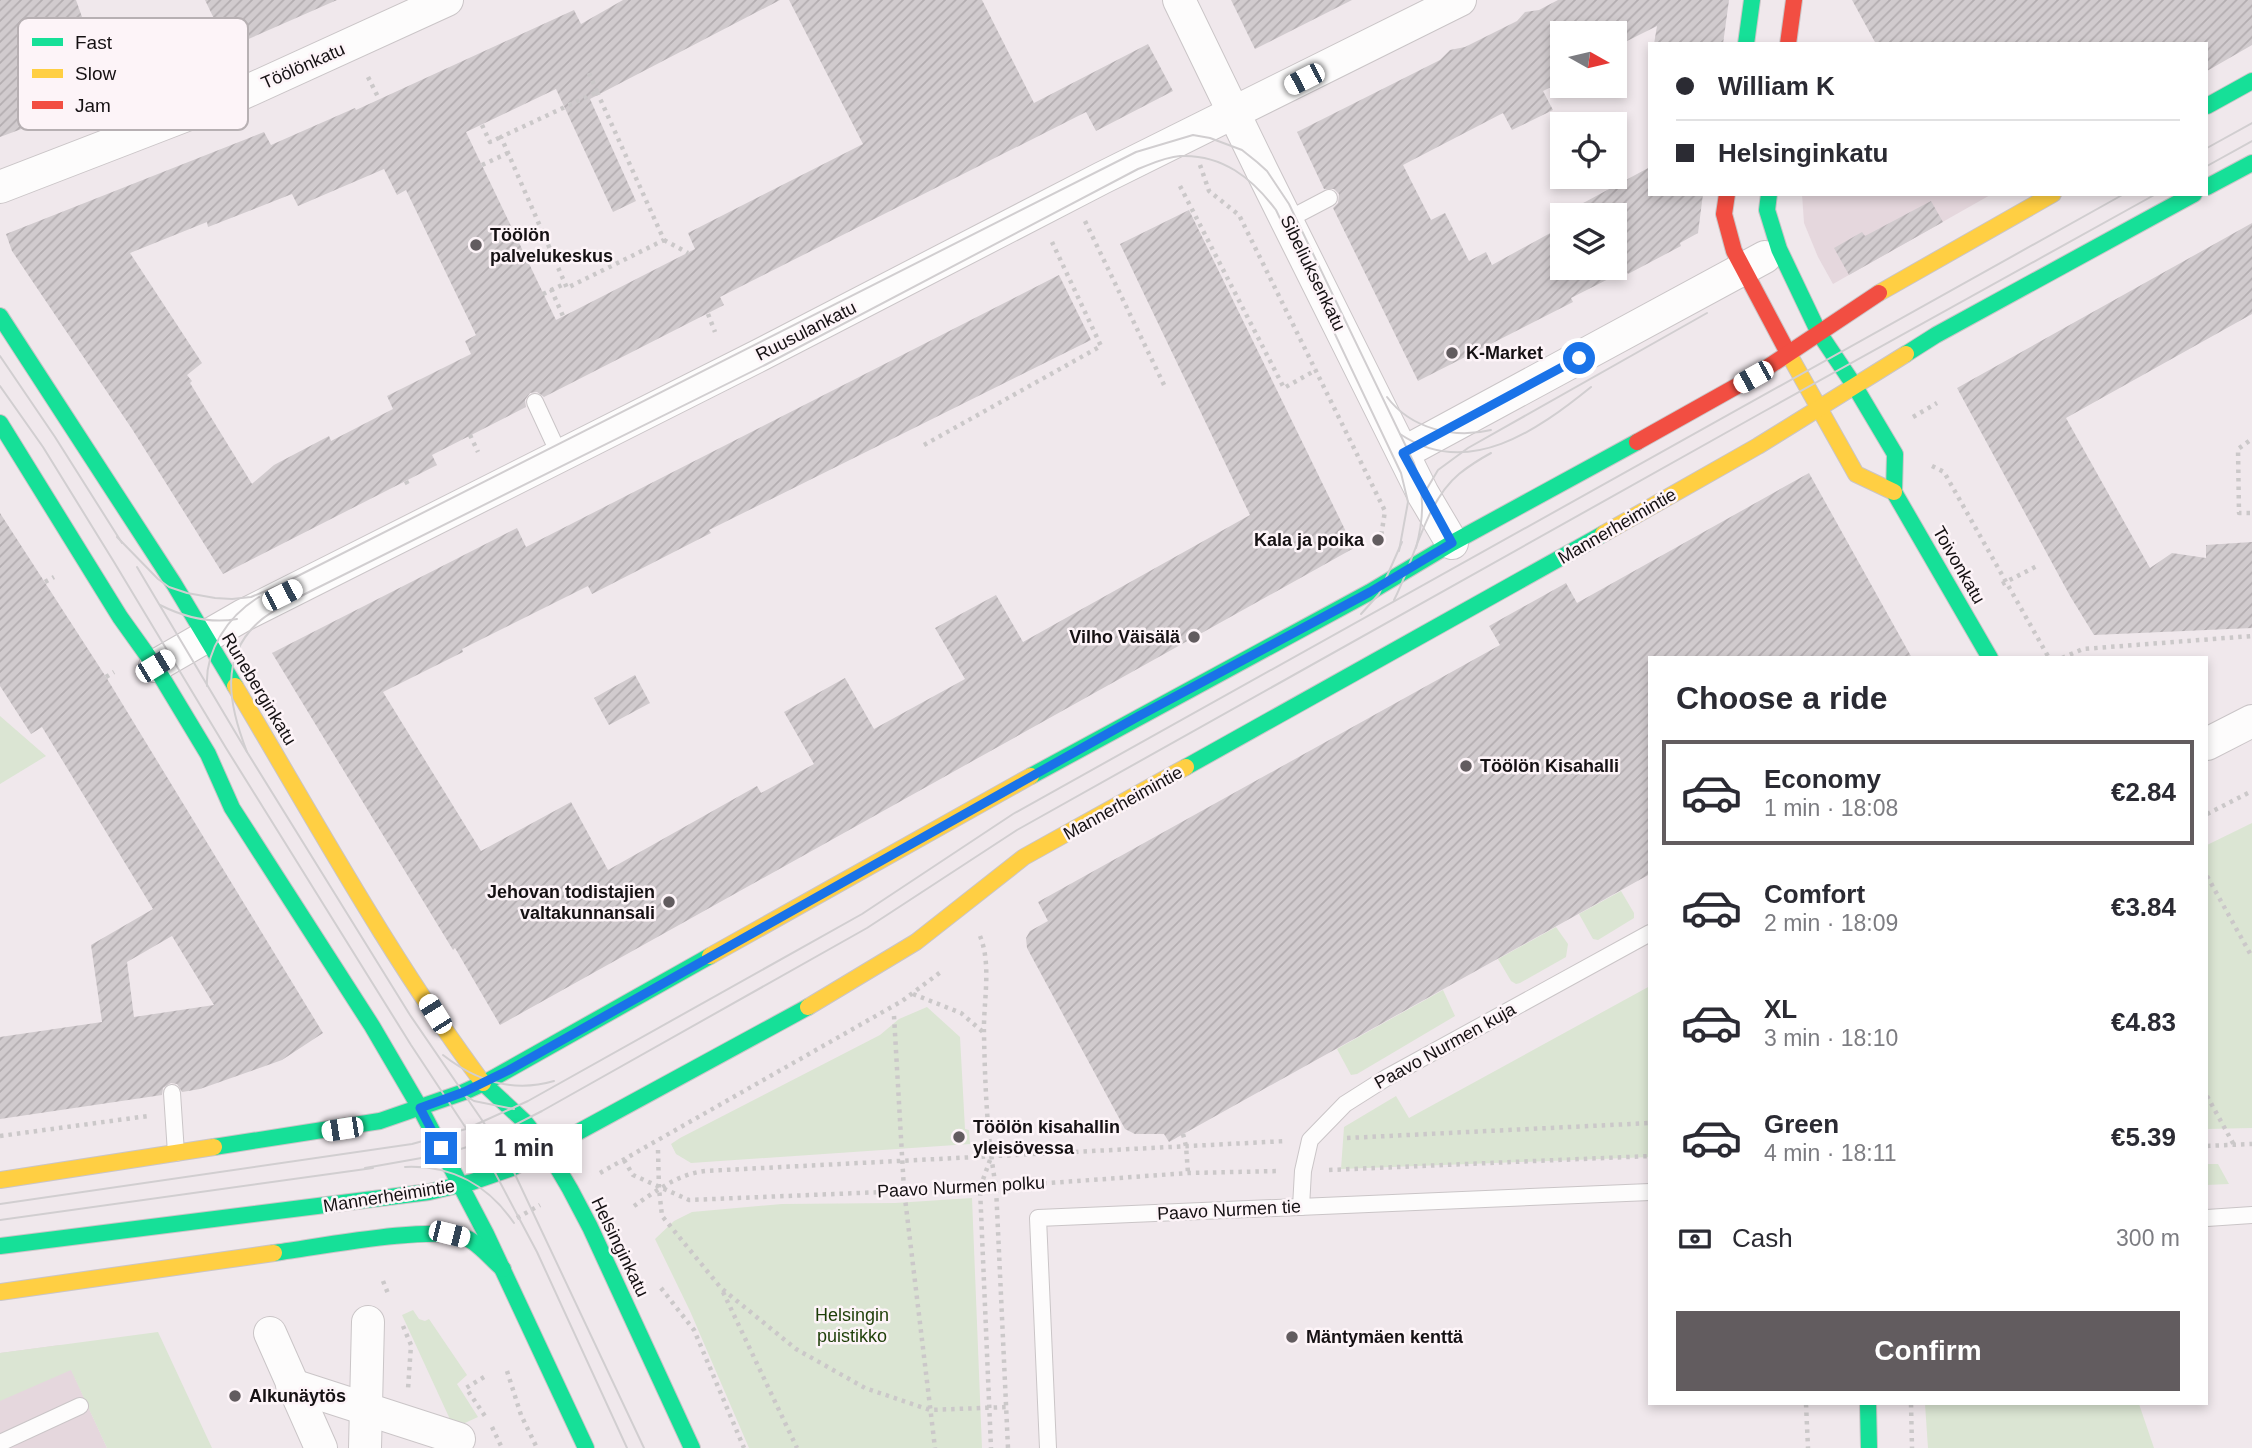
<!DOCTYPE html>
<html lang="en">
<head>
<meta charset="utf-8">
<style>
	:root { --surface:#fff; --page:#f7f7f7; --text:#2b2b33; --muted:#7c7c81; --line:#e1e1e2; --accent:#625c5f }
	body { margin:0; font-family:Helvetica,sans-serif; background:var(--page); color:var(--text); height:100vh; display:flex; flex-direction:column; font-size:26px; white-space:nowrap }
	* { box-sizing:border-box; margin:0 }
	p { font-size:23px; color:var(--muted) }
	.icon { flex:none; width:38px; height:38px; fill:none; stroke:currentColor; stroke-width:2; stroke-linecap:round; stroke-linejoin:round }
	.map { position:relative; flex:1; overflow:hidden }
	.drawer { position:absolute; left:1648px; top:656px; width:560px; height:749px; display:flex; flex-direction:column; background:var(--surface); border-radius:0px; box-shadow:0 4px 10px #0003 }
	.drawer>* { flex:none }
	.banner { position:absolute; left:1648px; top:42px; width:560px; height:154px; border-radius:0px; box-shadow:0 4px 10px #0003; display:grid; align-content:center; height:154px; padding:0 28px; background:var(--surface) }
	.needle { width:46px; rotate:98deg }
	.fabs { position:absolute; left:1550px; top:21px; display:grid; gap:14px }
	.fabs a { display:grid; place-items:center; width:77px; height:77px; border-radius:0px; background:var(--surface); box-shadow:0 4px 10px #0003; font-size:35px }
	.end { position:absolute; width:32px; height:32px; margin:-16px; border:9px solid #1a73e8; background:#fff; box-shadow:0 0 0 4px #fff }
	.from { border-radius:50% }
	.bubble { position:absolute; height:49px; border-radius:0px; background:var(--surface); box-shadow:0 4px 10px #0003; font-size:23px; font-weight:700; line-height:49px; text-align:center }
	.car { position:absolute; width:21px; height:42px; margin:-21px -10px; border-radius:9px; box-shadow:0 0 5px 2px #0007; background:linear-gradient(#fff 24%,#345 0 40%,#fff 0 76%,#345 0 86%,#fff 0) }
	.banner b { display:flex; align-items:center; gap:24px; height:66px; font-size:26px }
	.banner b+b { border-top:2px solid var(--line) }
	.banner i { width:18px; height:18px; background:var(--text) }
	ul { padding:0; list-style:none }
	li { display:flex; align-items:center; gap:21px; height:105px; margin:0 14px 10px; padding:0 14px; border:4px solid transparent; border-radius:0px }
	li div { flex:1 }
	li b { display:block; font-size:26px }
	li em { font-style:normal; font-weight:700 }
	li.active { border-color:var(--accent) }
	li>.icon { width:63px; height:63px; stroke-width:1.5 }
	h2 { padding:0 28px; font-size:32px; line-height:84px }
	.pay { display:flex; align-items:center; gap:18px; height:77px; padding:0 28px; font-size:26px }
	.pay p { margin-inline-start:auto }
	.cta { display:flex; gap:14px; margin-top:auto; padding:14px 28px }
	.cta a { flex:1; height:80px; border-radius:0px; background:var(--accent); color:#fff; font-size:28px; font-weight:700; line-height:80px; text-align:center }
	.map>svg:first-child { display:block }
	.built { fill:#e5d7dd }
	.green { fill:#dbe5d3 }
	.building { fill:url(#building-hatch); fill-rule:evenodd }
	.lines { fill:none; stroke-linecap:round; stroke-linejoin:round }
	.lane-casing { stroke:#cac5c7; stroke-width:18 }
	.street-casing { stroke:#cac5c7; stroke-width:34 }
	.fast-casing { stroke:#cac5c7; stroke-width:18 }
	.slow-casing { stroke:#cac5c7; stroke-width:18 }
	.jam-casing { stroke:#cac5c7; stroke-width:18 }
	.path { stroke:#cbc8c9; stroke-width:4.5; stroke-dasharray:3.5 5; stroke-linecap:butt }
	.lane { stroke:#fdfcfc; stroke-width:16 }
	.street { stroke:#fdfcfc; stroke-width:32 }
	.fast { stroke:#16e098; stroke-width:16 }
	.slow { stroke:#ffcf43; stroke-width:16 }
	.jam { stroke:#f24e42; stroke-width:16 }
	.tram { stroke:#d1ced0; stroke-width:2 }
	.route { stroke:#1a73e8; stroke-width:9 }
	.poi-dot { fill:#625c5f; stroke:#fdf4f8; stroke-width:2.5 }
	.labels { text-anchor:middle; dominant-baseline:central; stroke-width:5; stroke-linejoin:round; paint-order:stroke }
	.street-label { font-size:18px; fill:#151113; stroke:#fdf4f8 }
	.poi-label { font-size:18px; font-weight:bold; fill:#151113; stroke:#fdf4f8; text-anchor:start }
	.park-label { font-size:18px; fill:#1d3e07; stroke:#fdf4f8 }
	.key { fill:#fdf4f8; stroke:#b7b0b3; stroke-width:2 }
	.key-label { font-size:19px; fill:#151113 }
</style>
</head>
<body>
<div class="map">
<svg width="2252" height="1448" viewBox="0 0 2252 1448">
	<defs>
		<pattern id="building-hatch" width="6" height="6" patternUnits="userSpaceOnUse" patternTransform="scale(1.75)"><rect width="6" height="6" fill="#d1cbce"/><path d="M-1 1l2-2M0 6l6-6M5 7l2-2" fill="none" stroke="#b3adb0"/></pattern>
	</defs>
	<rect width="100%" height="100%" fill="#f0e8ec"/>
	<g class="built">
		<path d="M1802 194H1992L1833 284 1818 257 1804 223Z"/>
		<path d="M60 1345 107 1448H0V1353Z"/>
	</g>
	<g class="green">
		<path d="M0 716 46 756 0 784Z"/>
		<path d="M2252 823V1128L2207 1129V845Z"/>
		<path d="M1621 891 1634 913V918L1598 940 1593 939 1579 914Z"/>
		<path d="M1556 927 1568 944 1566 957 1520 983 1516 984 1511 981 1498 959Z"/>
		<path d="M1650 986V1157L1341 1169 1344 1127 1396 1096 1409 1118Z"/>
		<path d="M1443 990 1455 1016 1357 1074 1351 1075 1337 1049Z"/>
		<path d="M927 1007 960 1037 965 1129 969 1130 970 1144 691 1163 676 1154 671 1144 680 1138 880 1035 899 1019Z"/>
		<path d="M2207 1164H2218L2229 1184 2207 1185Z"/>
		<path d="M972 1198 982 1448H749L690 1311 655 1239 674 1221 692 1212 782 1204 895 1203Z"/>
		<path d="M413 1310 419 1319 425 1321 429 1319 467 1375 457 1384 478 1417 454 1428 402 1315Z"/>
		<path d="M158 1332 212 1448H107L71 1370 0 1401V1353Z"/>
		<path d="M1925 1404H2139L2154 1448H1928Z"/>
	</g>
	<g class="building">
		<path d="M0 0H76L110 96 0 137Z"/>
		<path d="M205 0H337L228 48Z"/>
		<path d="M623 0H780L590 99 636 201 613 212 556 89 466 132 556 320 695 249 688 233 863 144 789 0H982L1034 103 1148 44 1173 91 1096 131 1086 112 720 297 724 305 544 397 537 392 530 393 525 400 526 407 432 455 437 465 223 574 132 429 12 251 6 234 264 132 271 145 355 108 356 110 574 10 581 24ZM384 169 397 195 406 190 476 335 465 341 471 354 387 396 393 409 331 441 329 436 274 465 252 484 190 383 192 381 187 375 202 363 130 253 207 222 208 227 292 194 298 206Z"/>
		<path d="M1231 0H1352L1255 49Z"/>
		<path d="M1558 0H1729L1723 44H1654L1657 26 1615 47V33H1563V81L1543 91 1553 110 1512 130 1503 113 1403 165 1431 220 1445 213 1469 261 1486 252 1492 265 1563 226V268H1615V215H1561L1650 167V194H1703L1698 233 1680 243 1681 246 1628 274 1626 270 1571 298 1573 302 1418 381 1333 208 1338 203 1339 194 1334 189H1324L1297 132 1440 60 1450 50 1465 47 1517 21 1525 12 1539 10Z"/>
		<path d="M1852 0H2252V45L2207 71V44H1876Z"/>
		<path d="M1931 201 1943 222 1849 275 1834 248 1862 232 1865 236Z"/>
		<path d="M1189 210 1354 548 500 1025 455 948 453 950 272 653 517 528 526 547 1059 275 1091 340 709 530 711 533 592 594 588 586 462 649 463 652 383 692 481 851 571 802 608 870 757 786 761 793 814 764 784 712 845 678 874 729 965 679 935 628 996 595 1023 642 1250 515 1120 244Z"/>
		<path d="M2252 223V314L2066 418 2150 568 2172 553 2206 558V545L2252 542V628L2094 635 2070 596 1957 388Z"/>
		<path d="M1809 473 1912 658H1650V874L1169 1142 1164 1134H1135L1125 1129 1027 948 1026 938 1030 931 1048 921 1038 902 1500 645 1489 626 1566 583 1577 603Z"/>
		<path d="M0 513 106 677 323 1033 282 1060 200 1089 182 1092 177 1084 171 1083 163 1088 162 1095 0 1119V1037L102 1022 91 945 153 909 42 727 31 734 0 686ZM172 936 214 1005 134 1017 127 962Z"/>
		<path d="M635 675 650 703 609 725 594 698Z"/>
	</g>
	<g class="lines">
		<defs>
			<g id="lane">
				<path d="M1287 220 1329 198"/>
				<path d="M535 402 560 456"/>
				<path d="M172 1093 176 1153"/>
				<path d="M1301 1207 1303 1171 1310 1140 1345 1104 1386 1078 1650 933"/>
				<path d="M2207 1218 2252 1215"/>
				<path d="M0 1443 80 1406"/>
				<path d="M1048 1448 1038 1218 1650 1192"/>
			</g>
			<g id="street">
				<path d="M1179 0 1262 171 1423 494 1452 543"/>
				<path d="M0 187 241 94 447 0"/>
				<path d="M1403 453 1765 257"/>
				<path d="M155 666 242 616 760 355 1102 178 1460 0"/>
				<path d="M2207 744 2252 721"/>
				<path d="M270 1333 321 1448"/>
				<path d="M292 1385 459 1439"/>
				<path d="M365 1448 368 1322"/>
			</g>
			<g id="fast">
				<path d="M1746 44 1752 0"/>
				<path d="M2207 106 2252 81"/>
				<path d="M2207 187 2252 163"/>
				<path d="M1769 194 1767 210 1779 249 1819 333 1854 385 1895 454 1894 492 1990 658"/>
				<path d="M0 316 174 584 235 686"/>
				<path d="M1906 354 1936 335 2194 194"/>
				<path d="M0 423 120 617 155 666 208 754 232 808 372 1026 420 1108"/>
				<path d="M1186 767 1603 534"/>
				<path d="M1031 776 1370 592 1452 543 1637 442"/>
				<path d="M483 1083 524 1121 547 1150 570 1189 590 1227 692 1448"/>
				<path d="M420 1108 486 1234 586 1448"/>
				<path d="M214 1147 380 1121 464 1092 488 1081 710 956"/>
				<path d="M0 1246 429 1192 472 1182 512 1168 808 1007"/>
				<path d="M274 1253C313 1248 435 1224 466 1238 479 1243 492 1260 503 1269"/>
				<path d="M1868 1404 1869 1448"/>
			</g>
			<g id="slow">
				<path d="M1879 293 2053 194"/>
				<path d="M1787 351 1856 474 1894 492"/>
				<path d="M1603 534 1758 446 1906 354"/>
				<path d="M235 686C315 820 390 958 483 1083"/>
				<path d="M710 956 1031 776"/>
				<path d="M808 1007 916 942 1024 857 1186 767"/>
				<path d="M0 1180 214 1147"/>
				<path d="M0 1292 274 1253"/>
			</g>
			<g id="jam">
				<path d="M1788 44 1794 0"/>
				<path d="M1727 194 1724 214 1734 251 1787 351"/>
				<path d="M1637 442 1753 377 1879 293"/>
			</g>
		</defs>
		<use href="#lane" class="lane-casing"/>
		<use href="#street" class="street-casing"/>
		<use href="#fast" class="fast-casing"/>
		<use href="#slow" class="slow-casing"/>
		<use href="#jam" class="jam-casing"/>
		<g class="path">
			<path d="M589 73 597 92"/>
			<path d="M368 77 379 99"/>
			<path d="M597 92 664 240 567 288 501 137Z"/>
			<path d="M482 125 490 142 501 137"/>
			<path d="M482 165 508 153"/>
			<path d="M1200 165 1209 191 1239 215 1385 511 1380 543"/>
			<path d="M1180 186 1284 388 1316 370"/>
			<path d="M1085 221 1166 389"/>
			<path d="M664 240 688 253"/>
			<path d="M551 289 563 316"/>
			<path d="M543 294 566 283"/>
			<path d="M708 314 715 332"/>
			<path d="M1913 417 1937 403"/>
			<path d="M470 435 478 452"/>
			<path d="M924 445 1101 346 1052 242"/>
			<path d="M1932 466 1944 472 2049 658"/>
			<path d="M406 481 409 487"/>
			<path d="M2250 513H2239L2238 449 2252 439"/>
			<path d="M45 582 54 577"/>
			<path d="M2002 584 2037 566"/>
			<path d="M2062 658 2083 649 2252 636"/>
			<path d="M106 677 114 672"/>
			<path d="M2207 814 2252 791"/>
			<path d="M2207 876 2252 957"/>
			<path d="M980 936C992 965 983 1003 984 1034 985 1085 987 1137 996 1187L1008 1448"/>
			<path d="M913 994 961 1013 983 1032"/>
			<path d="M894 1016 904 1190 935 1448"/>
			<path d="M2207 1096 2234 1145"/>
			<path d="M1183 1134 1186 1146 1188 1173"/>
			<path d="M0 1136 148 1116"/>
			<path d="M1347 1138 1650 1123"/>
			<path d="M2207 1146 2252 1144"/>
			<path d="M658 1150 659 1189 662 1216 721 1288 796 1349 865 1388 930 1410 1007 1407"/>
			<path d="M624 1160 633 1175 689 1200 980 1188 1188 1173 1279 1171"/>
			<path d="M990 1160 980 1188 991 1448"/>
			<path d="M1329 1170 1650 1156"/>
			<path d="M600 1173 902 1001 942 971"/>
			<path d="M634 1206C656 1191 678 1174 705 1171L1286 1141"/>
			<path d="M517 1218 540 1205"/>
			<path d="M383 1281 389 1296"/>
			<path d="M661 1288 694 1330 744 1448"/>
			<path d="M723 1292 797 1448"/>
			<path d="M403 1326 411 1345 408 1389"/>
			<path d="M507 1371 521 1415 537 1448"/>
			<path d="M484 1377 466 1388 485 1416"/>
			<path d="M1806 1404 1808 1448"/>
			<path d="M1911 1404 1912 1448"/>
			<path d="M492 1427 502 1448"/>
		</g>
		<use href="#lane" class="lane"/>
		<use href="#street" class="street"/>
		<use href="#fast" class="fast"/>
		<use href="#slow" class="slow"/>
		<use href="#jam" class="jam"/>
		<g class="tram">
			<path d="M2207 148 2252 123"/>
			<path d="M2207 166 2252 141"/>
			<path d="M0 356 55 437 122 543"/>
			<path d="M0 386 43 447 114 562 226 748 411 1045 493 1169 537 1252 627 1448"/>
			<path d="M1387 397C1411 429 1454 439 1491 430"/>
			<path d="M1400 434C1468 480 1538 430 1591 387"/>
			<path d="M1422 497 1438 470 1468 448 1707 313"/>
			<path d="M117 537 158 579 169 587 187 593 215 598 232 599 251 597 280 585 1136 152 1193 135 1210 138 1242 150 1257 162 1267 171 1289 204 1414 463C1425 494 1424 517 1416 548"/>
			<path d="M137 567 247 752 410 1015 484 1123 512 1168 644 1448"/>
			<path d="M1394 600C1414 562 1425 502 1459 474 1469 466 1480 459 1491 453"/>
			<path d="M160 605C184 617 210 624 237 619"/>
			<path d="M1361 614 1379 594 1402 542"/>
			<path d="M207 686C205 650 229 615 259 597"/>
			<path d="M247 752C229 706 218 656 261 620 269 613 280 608 289 602L765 365 1138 169C1151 164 1165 157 1180 156 1222 154 1252 178 1276 210L1401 473 1408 502 1399 551"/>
			<path d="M443 1055C476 1081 513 1093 554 1081"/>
			<path d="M464 1095 474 1101 514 1109"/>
			<path d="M405 1167C451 1165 488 1185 514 1223"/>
			<path d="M365 1168 444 1154 477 1144 542 1111 867 928 1017 830 1763 412 2156 194"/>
			<path d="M0 1204 412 1144 466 1129 528 1101 862 914 1013 814 2124 194"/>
			<path d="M0 1220 373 1168"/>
		</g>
	</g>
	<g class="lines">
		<path class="route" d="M441 1148 420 1108 464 1092 509 1070 1139 716 1370 592 1452 543 1403 453 1579 358"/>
	</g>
	<g class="poi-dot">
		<circle cx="476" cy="245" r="7"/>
		<circle cx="1452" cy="353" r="7"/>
		<circle cx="1378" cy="540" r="7"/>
		<circle cx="1194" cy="637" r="7"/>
		<circle cx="1466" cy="766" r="7"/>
		<circle cx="669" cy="902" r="7"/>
		<circle cx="959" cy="1137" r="7"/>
		<circle cx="1292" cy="1337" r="7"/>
		<circle cx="235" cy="1396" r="7"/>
	</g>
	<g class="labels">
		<g class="street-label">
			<text transform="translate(303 66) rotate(-24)">Töölönkatu</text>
			<text transform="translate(1313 273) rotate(64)">Sibeliuksenkatu</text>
			<text transform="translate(806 331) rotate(-27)">Ruusulankatu</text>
			<text transform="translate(1617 526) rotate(-30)">Mannerheimintie</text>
			<text transform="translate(1959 565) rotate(60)">Toivonkatu</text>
			<text transform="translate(259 689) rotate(59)">Runeberginkatu</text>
			<text transform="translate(1123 803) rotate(-29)">Mannerheimintie</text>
			<text transform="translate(1445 1046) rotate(-29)">Paavo Nurmen kuja</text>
			<text transform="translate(961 1187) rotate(-3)">Paavo Nurmen polku</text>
			<text transform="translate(389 1196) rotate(-9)">Mannerheimintie</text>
			<text transform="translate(1229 1210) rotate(-3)">Paavo Nurmen tie</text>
			<text transform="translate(620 1247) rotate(64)">Helsinginkatu</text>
		</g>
		<g class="poi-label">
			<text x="490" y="235">Töölön<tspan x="490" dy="21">palvelukeskus</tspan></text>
			<text x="1466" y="353">K-Market</text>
			<text x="1364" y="540" text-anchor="end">Kala ja poika</text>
			<text x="1180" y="637" text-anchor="end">Vilho Väisälä</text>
			<text x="1480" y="766">Töölön Kisahalli</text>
			<text x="655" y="892" text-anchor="end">Jehovan todistajien<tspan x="655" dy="21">valtakunnansali</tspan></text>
			<text x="973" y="1127">Töölön kisahallin<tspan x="973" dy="21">yleisövessa</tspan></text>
			<text x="1306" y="1337">Mäntymäen kenttä</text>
			<text x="249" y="1396">Alkunäytös</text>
		</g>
		<g class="park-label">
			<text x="852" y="1315">Helsingin<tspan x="852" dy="21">puistikko</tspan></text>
		</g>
	</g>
	<rect x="18" y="18" width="230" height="112" rx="10" class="key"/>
	<rect x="32" y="38" width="31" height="8" fill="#16e098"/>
	<rect x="32" y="69" width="31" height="9" fill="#ffcf43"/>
	<rect x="32" y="101" width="31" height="8" fill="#f24e42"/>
	<g class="key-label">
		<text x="75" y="49">Fast</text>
		<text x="75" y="80">Slow</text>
		<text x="75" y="112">Jam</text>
	</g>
</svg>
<div class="fabs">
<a><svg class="needle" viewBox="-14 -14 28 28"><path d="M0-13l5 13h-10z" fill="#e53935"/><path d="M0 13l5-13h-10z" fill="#7c7c81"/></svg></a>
<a><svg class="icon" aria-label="locate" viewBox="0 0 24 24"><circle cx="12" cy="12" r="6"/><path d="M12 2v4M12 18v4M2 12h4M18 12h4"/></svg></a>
<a><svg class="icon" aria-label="layers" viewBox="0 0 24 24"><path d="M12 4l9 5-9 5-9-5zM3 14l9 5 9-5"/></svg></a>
</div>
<i class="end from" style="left:1579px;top:358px"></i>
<i class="end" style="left:441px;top:1148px"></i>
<div class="bubble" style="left:466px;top:1124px;width:116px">1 min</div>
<i class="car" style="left:1304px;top:79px;rotate:243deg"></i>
<i class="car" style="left:1753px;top:377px;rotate:241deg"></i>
<i class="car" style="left:282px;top:595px;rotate:63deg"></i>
<i class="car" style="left:155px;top:666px;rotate:59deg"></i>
<i class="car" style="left:435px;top:1014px;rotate:328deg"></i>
<i class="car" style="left:342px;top:1129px;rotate:261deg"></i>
<i class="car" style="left:449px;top:1234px;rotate:104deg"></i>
<div class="banner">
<b><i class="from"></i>William K</b>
<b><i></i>Helsinginkatu</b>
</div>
<section class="drawer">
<h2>Choose a ride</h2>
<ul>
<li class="active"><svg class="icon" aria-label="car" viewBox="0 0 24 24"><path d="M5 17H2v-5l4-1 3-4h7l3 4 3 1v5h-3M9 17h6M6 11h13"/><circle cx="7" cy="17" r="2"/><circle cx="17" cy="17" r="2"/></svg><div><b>Economy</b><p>1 min · 18:08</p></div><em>€2.84</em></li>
<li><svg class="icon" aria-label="car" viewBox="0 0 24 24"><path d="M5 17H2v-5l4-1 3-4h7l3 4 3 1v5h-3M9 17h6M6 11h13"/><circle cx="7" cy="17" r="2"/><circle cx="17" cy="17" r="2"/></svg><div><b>Comfort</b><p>2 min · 18:09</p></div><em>€3.84</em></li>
<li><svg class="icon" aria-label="car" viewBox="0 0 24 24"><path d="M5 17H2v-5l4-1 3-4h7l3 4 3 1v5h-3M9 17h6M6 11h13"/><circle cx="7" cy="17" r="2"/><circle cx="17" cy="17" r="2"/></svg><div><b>XL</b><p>3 min · 18:10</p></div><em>€4.83</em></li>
<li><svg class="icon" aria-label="car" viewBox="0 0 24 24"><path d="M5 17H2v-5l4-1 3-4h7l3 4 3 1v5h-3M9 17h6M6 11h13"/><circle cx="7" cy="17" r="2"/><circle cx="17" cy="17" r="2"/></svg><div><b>Green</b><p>4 min · 18:11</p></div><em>€5.39</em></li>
</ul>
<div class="pay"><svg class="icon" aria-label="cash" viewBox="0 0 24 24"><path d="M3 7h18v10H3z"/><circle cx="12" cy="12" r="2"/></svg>Cash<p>300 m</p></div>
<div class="cta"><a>Confirm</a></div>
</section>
</div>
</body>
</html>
